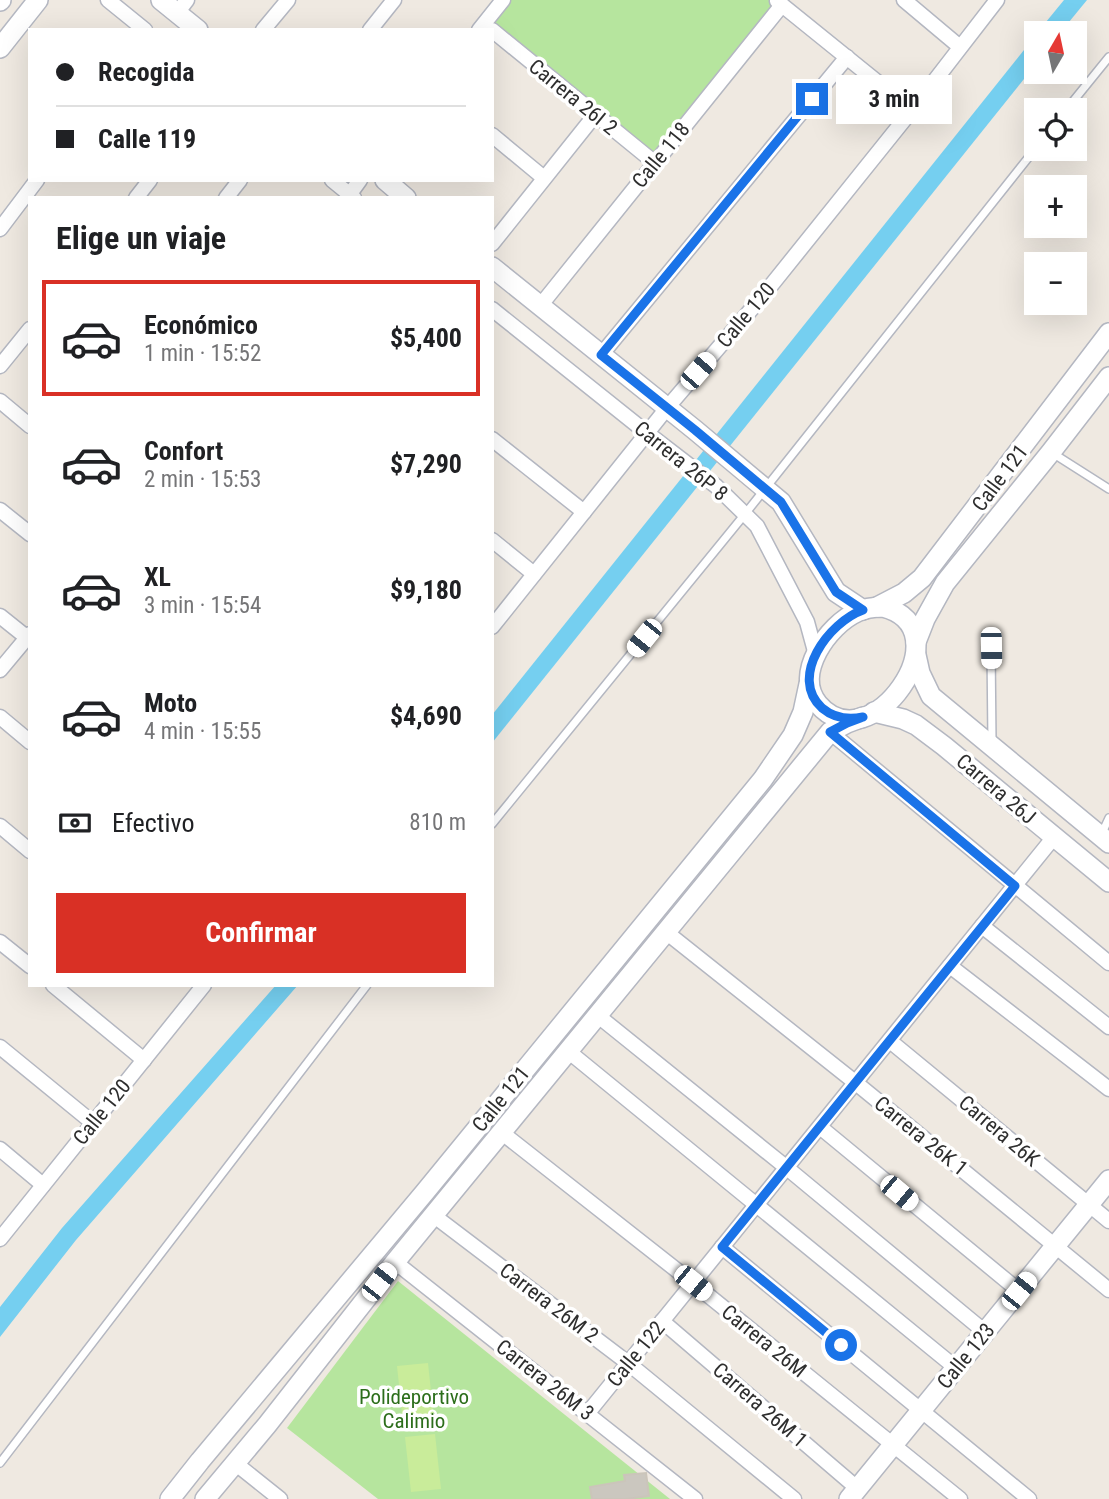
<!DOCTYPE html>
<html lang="es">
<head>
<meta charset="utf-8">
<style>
	:root { --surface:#fff; --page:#f2f2f2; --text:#202124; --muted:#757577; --line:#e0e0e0; --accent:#d93025 }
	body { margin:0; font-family:"Roboto Condensed",sans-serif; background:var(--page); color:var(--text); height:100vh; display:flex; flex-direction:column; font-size:26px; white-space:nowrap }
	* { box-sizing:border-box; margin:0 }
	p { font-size:23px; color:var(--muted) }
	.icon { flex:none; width:38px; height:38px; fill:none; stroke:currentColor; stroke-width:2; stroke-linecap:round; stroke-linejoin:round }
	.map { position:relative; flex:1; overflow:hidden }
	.sheet { position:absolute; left:28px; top:196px; width:466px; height:791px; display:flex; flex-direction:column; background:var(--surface); border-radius:0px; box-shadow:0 7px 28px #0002 }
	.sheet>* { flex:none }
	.banner { position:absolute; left:28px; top:28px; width:466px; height:154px; border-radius:0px; box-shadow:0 7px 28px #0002; display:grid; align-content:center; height:154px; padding:0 28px; background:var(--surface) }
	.needle { width:46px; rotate:9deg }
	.tools { position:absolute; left:1024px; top:21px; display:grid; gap:14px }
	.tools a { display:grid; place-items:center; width:63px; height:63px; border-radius:0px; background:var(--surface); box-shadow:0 7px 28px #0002; font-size:35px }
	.end { position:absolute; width:32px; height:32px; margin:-16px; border:9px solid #1a73e8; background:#fff; box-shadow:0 0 0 4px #fff }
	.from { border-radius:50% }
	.bubble { position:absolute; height:49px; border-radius:0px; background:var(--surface); box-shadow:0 7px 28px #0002; font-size:23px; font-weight:700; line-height:49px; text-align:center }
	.car { position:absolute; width:21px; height:42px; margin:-21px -10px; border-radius:9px; box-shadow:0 0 5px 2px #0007; background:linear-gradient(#fff 24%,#345 0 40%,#fff 0 76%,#345 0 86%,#fff 0) }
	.banner b { display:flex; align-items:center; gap:24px; height:66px; font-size:26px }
	.banner b+b { border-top:2px solid var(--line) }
	.banner i { width:18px; height:18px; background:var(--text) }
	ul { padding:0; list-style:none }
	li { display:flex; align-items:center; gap:21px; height:116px; margin:0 14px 10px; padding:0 14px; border:4px solid transparent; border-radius:0px }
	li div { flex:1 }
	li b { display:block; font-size:26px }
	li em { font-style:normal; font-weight:700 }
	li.on { border-color:var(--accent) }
	li>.icon { width:63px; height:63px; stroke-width:1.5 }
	h2 { padding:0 28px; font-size:32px; line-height:84px }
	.pay { display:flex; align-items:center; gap:18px; height:77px; padding:0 28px; font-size:26px }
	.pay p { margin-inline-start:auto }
	.action { display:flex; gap:14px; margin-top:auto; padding:14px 28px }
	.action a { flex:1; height:80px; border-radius:0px; background:var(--accent); color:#fff; font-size:28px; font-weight:700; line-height:80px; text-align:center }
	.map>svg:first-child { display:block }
	.green { fill:#b6e59e }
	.pitch { fill:#c9ec9a }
	.water { fill:#75cff0 }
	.building { fill:#cbc7bf; stroke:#cbc5ba; stroke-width:2 }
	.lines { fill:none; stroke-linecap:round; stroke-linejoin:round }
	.lane-casing { stroke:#b4b7c1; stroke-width:10 }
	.street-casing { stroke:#b4b7c1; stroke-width:17 }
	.secondary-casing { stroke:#b4b7c1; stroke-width:22 }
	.lane { stroke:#fff; stroke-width:7 }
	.street { stroke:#fff; stroke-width:14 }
	.secondary { stroke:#fff; stroke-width:19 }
	.route { stroke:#1a73e8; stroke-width:9 }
	.labels { text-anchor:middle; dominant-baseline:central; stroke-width:7; stroke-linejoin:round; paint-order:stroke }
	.street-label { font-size:21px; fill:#2e2e2e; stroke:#fff }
	.park-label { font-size:21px; fill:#2c6e1b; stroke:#fff }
</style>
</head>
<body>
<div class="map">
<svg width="1109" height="1499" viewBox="0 0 1109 1499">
	<rect width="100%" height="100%" fill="#efe9e1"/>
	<g class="green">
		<path d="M503 0H777L782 5 655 163 484 24Z"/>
		<path d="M398 1281 670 1499H378L287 1428Z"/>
	</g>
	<g class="pitch">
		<path d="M428 1363 434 1420 403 1423 397 1366Z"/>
		<path d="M435 1434 441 1489 411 1492 405 1437Z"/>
	</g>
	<g class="water">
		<path d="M1064 0H1087L1060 33H1037Z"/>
		<path d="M1036 35V64L492 743V715Z"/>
		<path d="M276 985H298L76 1240 0 1337V1307L62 1228Z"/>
	</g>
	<path class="building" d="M646 1473 649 1496 626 1499H592L590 1487 625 1481 624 1475Z"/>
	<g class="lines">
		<defs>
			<g id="lane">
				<path d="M1066 110 1109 57"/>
				<path d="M1054 454 1109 489"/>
				<path d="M991 648 992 742"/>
				<path d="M492 824 745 514 1036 148"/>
				<path d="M1102 833 1109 818"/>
				<path d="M0 1463 367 985"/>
			</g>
			<g id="street">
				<path d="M108 0 145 30"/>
				<path d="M904 0 960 47"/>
				<path d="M777 1 912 110"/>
				<path d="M177 13 187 0"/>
				<path d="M263 30 288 0"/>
				<path d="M370 30 394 0"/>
				<path d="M479 30 503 0"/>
				<path d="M492 30 655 163"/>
				<path d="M492 135 544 178"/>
				<path d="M332 180 354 198"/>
				<path d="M136 198 150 180"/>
				<path d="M226 198 240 180"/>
				<path d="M347 198 360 180"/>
				<path d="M0 229 37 180"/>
				<path d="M492 244 595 115"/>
				<path d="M540 306 782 5"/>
				<path d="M492 309 647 433 716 486 757 526 807 622 816 655"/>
				<path d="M601 355 847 57"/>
				<path d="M0 366 30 329"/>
				<path d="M0 401 30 426"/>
				<path d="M492 439 584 512"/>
				<path d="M0 510 30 534"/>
				<path d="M492 540 534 574"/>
				<path d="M0 616 30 640"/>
				<path d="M492 627 667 408 761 298 912 110 997 0"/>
				<path d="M0 670 30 634"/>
				<path d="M0 717 30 742"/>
				<path d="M830 732 1109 963"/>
				<path d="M0 826 30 851"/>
				<path d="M982 926 1109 1027"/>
				<path d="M666 932 856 1083 1109 1290"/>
				<path d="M0 942 30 966"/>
				<path d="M950 966 1109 1089"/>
				<path d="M53 985 144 1060"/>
				<path d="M597 1015 787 1168 985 1332"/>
				<path d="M890 1041 1109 1221"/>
				<path d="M0 1047 93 1123"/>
				<path d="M568 1051 956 1368"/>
				<path d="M820 1127 1019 1291"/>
				<path d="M501 1132 693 1283 960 1499"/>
				<path d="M0 1149 43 1185"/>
				<path d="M433 1215 628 1363 794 1499"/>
				<path d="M0 1239 204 985"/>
				<path d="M722 1247 1029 1499"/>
				<path d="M395 1262 695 1499"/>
				<path d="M662 1321 857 1488"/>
				<path d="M587 1414 1054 837"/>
				<path d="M235 1463 280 1499"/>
			</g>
			<g id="secondary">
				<path d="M161 0 198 30"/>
				<path d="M0 1 1 0"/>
				<path d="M0 48 38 0"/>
				<path d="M385 180 406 198"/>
				<path d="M492 267 695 430 781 502 836 592 863 610"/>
				<path d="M877 607 904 593 922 578 1109 333"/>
				<path d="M883 607C967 628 870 766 818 704 793 674 828 625 857 612 865 608 874 607 883 607Z"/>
				<path d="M916 642 925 619 945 583 1051 452 1109 377"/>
				<path d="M916 655 920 673 931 696 1109 843"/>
				<path d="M874 712 903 719 916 725 944 746 1109 882"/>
				<path d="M170 1499 200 1461 425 1192 763 779 793 735 803 712 809 684"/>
				<path d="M205 1499 267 1425 395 1262 830 732 847 723 863 717"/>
				<path d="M849 1499 1109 1180"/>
			</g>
		</defs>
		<use href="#lane" class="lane-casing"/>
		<use href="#street" class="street-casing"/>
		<use href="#secondary" class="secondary-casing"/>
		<use href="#lane" class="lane"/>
		<use href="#street" class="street"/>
		<use href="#secondary" class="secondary"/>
	</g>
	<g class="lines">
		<path class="route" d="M812 99 601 355 695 430 781 502 836 592 863 610C829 622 788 677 822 708 834 718 849 720 863 717L847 723 830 732 1015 886 722 1247 841 1345"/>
	</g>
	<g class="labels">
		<g class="street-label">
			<text transform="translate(573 97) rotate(39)">Carrera 26I 2</text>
			<text transform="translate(661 155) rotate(-51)">Calle 118</text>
			<text transform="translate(746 315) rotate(-50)">Calle 120</text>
			<text transform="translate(681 461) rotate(39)">Carrera 26P 8</text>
			<text transform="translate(1000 478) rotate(-53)">Calle 121</text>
			<text transform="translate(996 789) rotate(40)">Carrera 26J</text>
			<text transform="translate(501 1099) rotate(-51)">Calle 121</text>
			<text transform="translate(102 1112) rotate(-51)">Calle 120</text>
			<text transform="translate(999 1131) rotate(40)">Carrera 26K</text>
			<text transform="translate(921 1136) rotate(39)">Carrera 26K 1</text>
			<text transform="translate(549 1303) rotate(37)">Carrera 26M 2</text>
			<text transform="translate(764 1341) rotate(39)">Carrera 26M</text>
			<text transform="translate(636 1354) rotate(-51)">Calle 122</text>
			<text transform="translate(966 1356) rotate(-51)">Calle 123</text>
			<text transform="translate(545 1380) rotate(38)">Carrera 26M 3</text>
			<text transform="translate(760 1405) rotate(41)">Carrera 26M 1</text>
		</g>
		<g class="park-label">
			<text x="414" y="1397">Polideportivo<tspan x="414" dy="24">Calimio</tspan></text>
		</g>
	</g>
</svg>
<div class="tools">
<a><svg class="needle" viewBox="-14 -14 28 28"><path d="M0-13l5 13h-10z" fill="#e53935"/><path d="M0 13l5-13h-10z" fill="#757577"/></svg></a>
<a><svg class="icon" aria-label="locate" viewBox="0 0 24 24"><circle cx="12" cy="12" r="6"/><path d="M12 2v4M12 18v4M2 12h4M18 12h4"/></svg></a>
<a>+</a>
<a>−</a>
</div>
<i class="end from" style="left:841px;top:1345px"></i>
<i class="end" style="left:812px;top:99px"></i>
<div class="bubble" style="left:836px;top:75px;width:116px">3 min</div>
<i class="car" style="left:698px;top:371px;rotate:41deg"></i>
<i class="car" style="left:644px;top:638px;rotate:219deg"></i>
<i class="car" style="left:991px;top:648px;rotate:179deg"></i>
<i class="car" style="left:899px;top:1193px;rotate:130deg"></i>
<i class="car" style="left:379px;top:1282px;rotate:38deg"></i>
<i class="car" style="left:693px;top:1283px;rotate:129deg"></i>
<i class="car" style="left:1019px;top:1291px;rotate:39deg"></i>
<div class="banner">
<b><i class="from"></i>Recogida</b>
<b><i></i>Calle 119</b>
</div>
<section class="sheet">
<h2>Elige un viaje</h2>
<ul>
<li class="on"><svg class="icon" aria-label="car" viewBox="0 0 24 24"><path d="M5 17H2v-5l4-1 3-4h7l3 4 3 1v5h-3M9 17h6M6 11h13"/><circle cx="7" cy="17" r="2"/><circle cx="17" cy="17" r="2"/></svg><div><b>Económico</b><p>1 min · 15:52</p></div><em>$5,400</em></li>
<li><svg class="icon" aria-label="car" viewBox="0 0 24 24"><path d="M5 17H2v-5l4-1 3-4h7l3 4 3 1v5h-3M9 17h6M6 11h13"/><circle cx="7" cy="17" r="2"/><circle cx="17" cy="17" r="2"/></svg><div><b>Confort</b><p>2 min · 15:53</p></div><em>$7,290</em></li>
<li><svg class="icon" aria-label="car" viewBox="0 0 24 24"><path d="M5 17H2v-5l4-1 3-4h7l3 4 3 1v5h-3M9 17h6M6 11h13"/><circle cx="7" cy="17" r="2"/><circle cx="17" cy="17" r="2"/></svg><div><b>XL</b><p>3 min · 15:54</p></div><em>$9,180</em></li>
<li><svg class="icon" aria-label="car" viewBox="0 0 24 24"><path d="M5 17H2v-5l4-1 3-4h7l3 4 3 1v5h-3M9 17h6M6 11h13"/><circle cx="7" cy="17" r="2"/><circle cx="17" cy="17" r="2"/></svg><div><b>Moto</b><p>4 min · 15:55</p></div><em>$4,690</em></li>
</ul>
<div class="pay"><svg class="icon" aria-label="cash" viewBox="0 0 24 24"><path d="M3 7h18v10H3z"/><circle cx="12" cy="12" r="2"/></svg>Efectivo<p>810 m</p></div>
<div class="action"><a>Confirmar</a></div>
</section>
</div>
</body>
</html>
